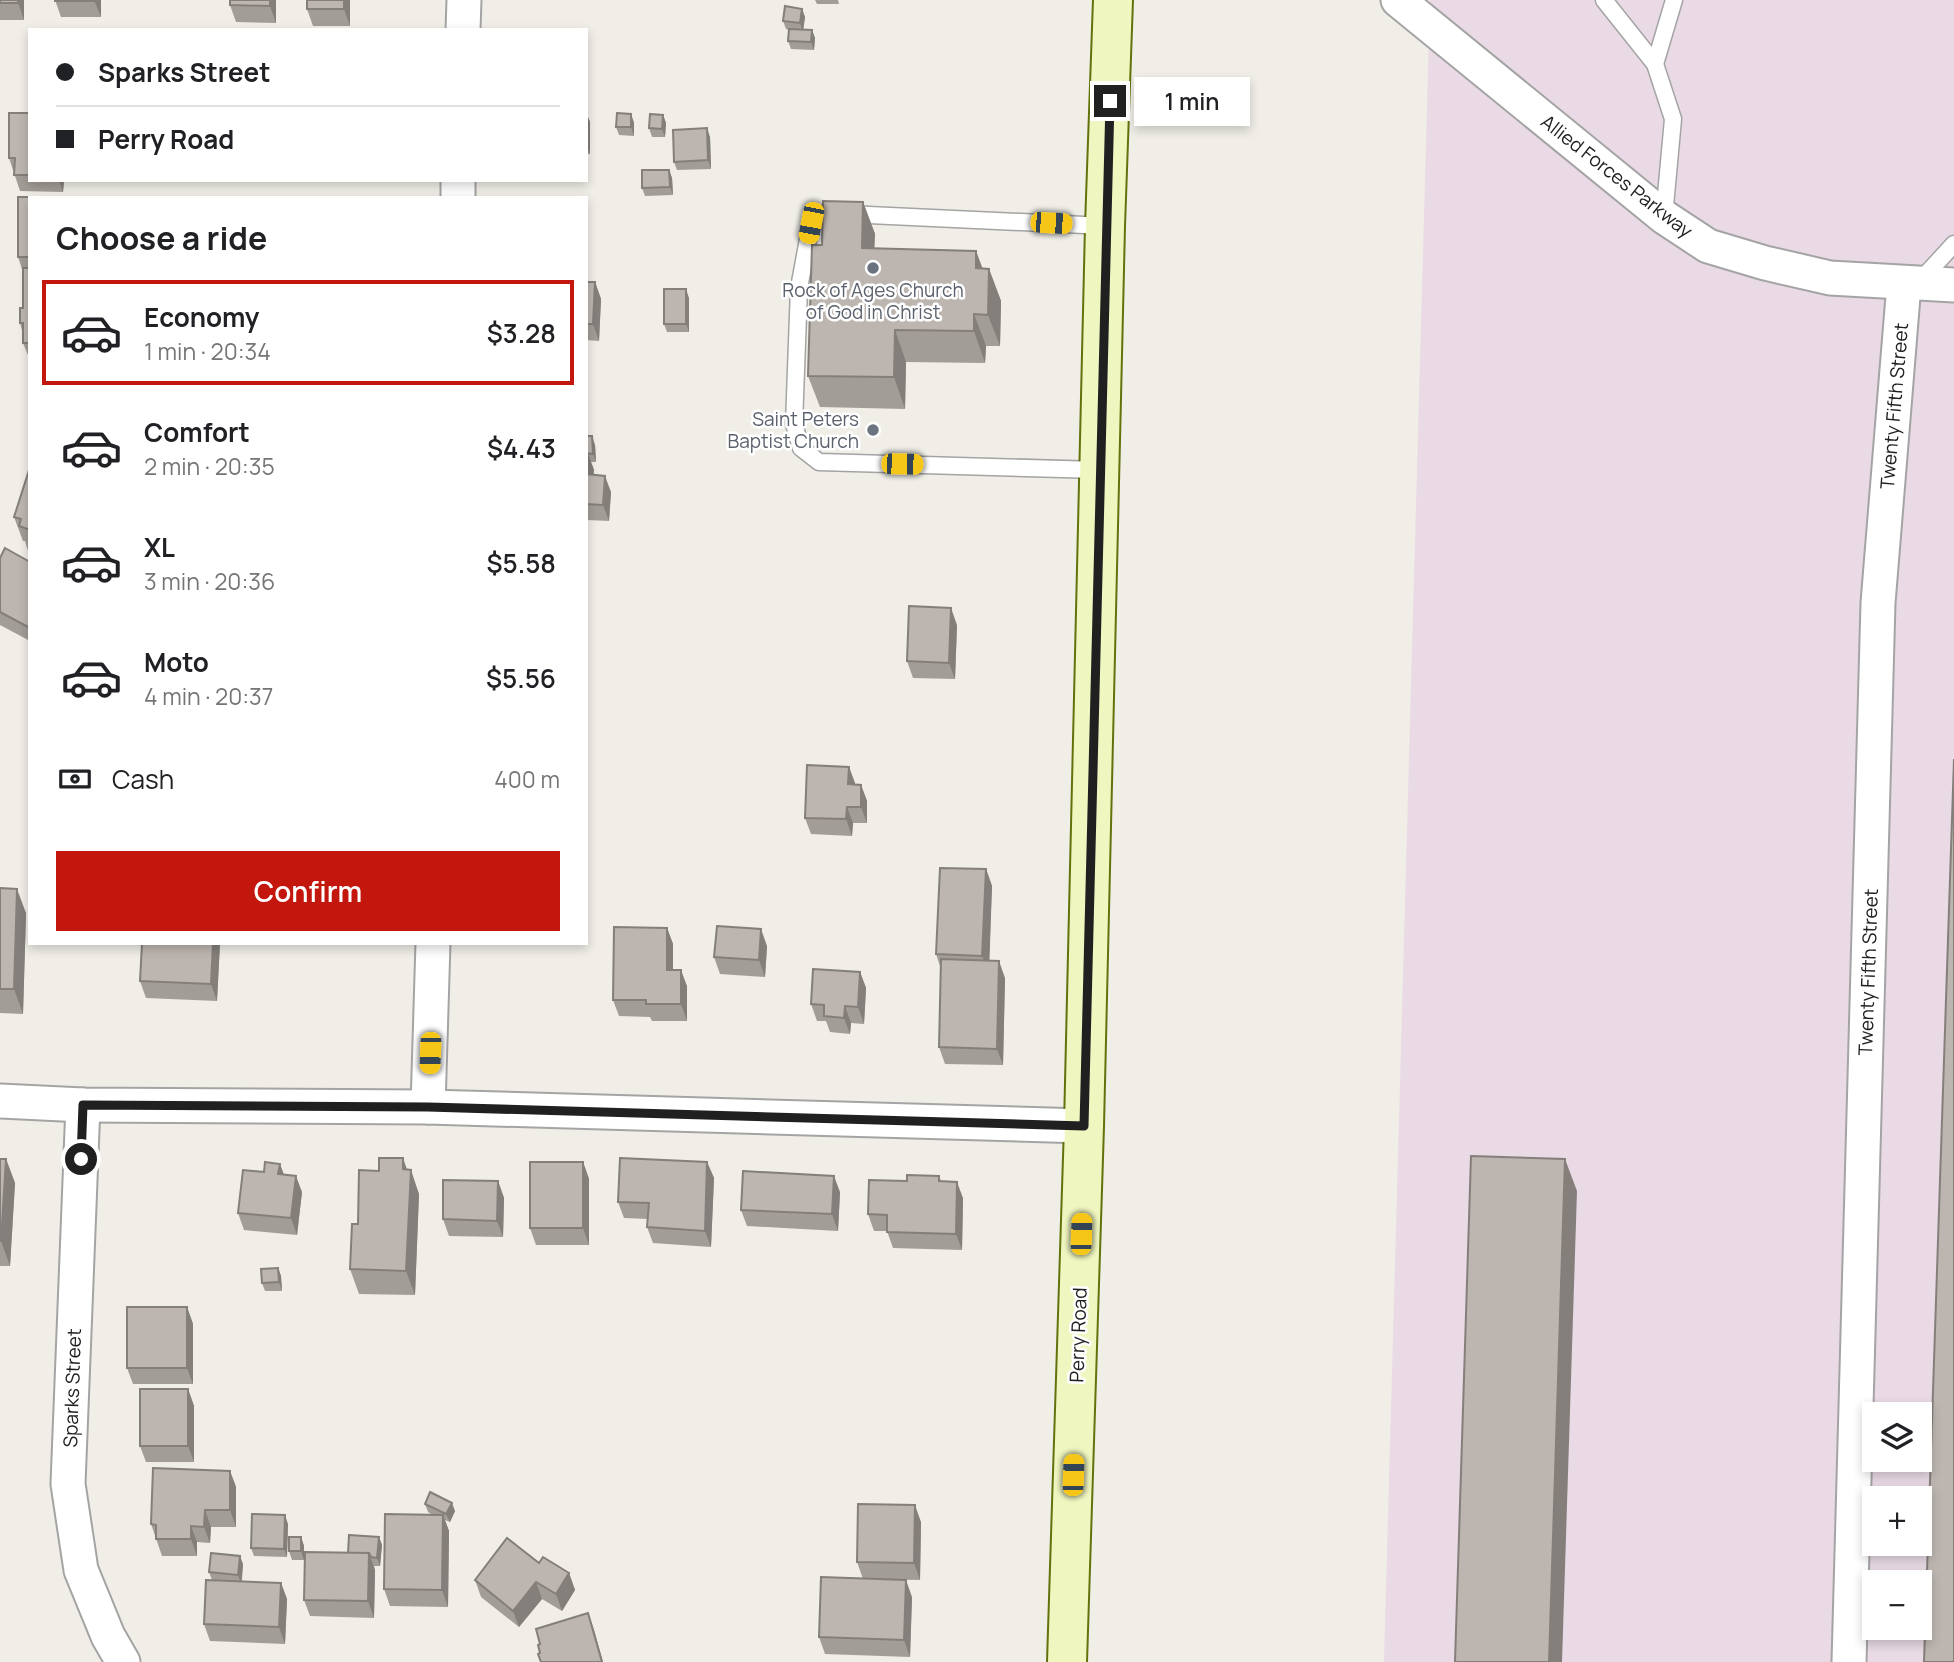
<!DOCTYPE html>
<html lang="en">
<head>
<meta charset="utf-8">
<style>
	:root { --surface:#fff; --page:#f2f2f2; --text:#202124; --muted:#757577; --line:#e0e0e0; --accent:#c3170d }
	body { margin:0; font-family:Manrope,sans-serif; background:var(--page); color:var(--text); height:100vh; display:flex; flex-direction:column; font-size:26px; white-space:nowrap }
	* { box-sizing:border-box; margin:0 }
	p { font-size:23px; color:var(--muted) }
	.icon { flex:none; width:38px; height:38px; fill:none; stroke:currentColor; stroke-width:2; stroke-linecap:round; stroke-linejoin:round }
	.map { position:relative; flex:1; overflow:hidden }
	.details { position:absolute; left:28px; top:196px; width:560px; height:749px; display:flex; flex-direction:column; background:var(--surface); border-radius:0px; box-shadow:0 4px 10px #0003 }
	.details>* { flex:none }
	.hud { position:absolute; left:28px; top:28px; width:560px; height:154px; border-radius:0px; box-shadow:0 4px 10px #0003; display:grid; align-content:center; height:154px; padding:0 28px; background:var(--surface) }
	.buttons { position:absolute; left:1862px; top:1402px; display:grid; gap:14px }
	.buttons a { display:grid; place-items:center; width:70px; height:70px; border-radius:0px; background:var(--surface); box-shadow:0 4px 10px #0003; font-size:35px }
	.end { position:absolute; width:32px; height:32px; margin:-16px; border:9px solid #202020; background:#fff; box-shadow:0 0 0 4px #fff }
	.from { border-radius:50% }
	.bubble { position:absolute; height:49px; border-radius:0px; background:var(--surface); box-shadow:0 4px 10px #0003; font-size:23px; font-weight:600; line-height:49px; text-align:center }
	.car { position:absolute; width:21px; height:42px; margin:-21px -10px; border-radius:9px; box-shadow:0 0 5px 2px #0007; background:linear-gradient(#f5c518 24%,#345 0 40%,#f5c518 0 76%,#345 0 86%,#f5c518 0) }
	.hud b { display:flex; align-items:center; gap:24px; height:66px; font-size:26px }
	.hud b+b { border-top:2px solid var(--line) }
	.hud i { width:18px; height:18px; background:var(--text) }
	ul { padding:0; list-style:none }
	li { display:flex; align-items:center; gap:21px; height:105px; margin:0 14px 10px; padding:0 14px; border:4px solid transparent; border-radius:0px }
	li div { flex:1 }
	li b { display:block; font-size:26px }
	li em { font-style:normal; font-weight:600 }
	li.on { border-color:var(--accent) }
	li>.icon { width:63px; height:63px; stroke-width:1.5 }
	h2 { padding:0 28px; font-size:32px; line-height:84px }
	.pay { display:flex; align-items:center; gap:18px; height:77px; padding:0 28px; font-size:26px }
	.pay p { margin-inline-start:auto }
	.button { display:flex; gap:14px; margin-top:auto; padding:14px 28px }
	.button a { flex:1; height:80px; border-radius:0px; background:var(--accent); color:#fff; font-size:28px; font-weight:600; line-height:80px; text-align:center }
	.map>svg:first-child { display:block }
	.industrial { fill:#e9dae5; fill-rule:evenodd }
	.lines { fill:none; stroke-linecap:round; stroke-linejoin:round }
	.lane-casing { stroke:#a4a4a4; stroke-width:19 }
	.street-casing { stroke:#a4a4a4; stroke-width:37 }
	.secondary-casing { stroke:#62720c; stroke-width:42 }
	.lane { stroke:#fff; stroke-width:16 }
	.street { stroke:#fff; stroke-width:33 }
	.secondary { stroke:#f0f6bf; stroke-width:38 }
	.wall { fill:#a39d97 }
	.shaded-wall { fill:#847f7b }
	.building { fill:#bdb6b0; stroke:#847f7b; stroke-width:2 }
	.route { stroke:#202020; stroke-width:9 }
	.worship-dot { fill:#6b7280; stroke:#fff; stroke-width:2.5 }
	.labels { text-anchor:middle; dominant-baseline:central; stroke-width:5; stroke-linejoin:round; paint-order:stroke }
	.street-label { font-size:19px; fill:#202020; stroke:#fff }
	.worship-label { font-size:19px; fill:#5b616d; stroke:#fff }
</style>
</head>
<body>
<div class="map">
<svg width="1954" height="1662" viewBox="0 0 1954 1662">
	<rect width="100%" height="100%" fill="#f0eee7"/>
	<path class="industrial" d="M1430 0H1954V1662H1384ZM1874 1414H1920V1460H1874ZM1874 1498H1920V1544H1874ZM1874 1582H1920V1628H1874Z"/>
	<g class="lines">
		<defs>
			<g id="lane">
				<path d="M1604 0 1655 64 1673 119 1664 217"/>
				<path d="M1655 64 1674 0"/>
				<path d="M1919 282 1954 244"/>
				<path d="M1099 470 819 462 801 448 794 424 799 288 811 223 826 213 1105 226"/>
			</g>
			<g id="street">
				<path d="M1398 0 1664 217 1708 246 1765 263 1830 278 1954 285"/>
				<path d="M463 30 464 0"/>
				<path d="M458 198V180"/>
				<path d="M0 1101 83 1105 428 1107 1084 1126"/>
				<path d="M83 1105 68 1484 81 1570 108 1636 123 1662"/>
				<path d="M428 1107 433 943"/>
				<path d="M1849 1662 1878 603 1904 284"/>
			</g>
			<path id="secondary" d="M1067 1662 1084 1126 1105 226 1113 0"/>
		</defs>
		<use href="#lane" class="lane-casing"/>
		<use href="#street" class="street-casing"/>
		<use href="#secondary" class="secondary-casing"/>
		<use href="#lane" class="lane"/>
		<use href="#street" class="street"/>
		<use href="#secondary" class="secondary"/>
	</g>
	<g class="wall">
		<rect x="0" y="0" width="24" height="20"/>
		<path d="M55 0H101V17H61Z"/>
		<path d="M230 0H276V23L236 22 230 5Z"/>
		<path d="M350 0V26H313L307 9Z"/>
		<path d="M815 0H838L839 4H817Z"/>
		<path d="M802 9 805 17 803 29 812 30 815 38 814 50 791 49 788 41 789 30 786 29 783 21Z"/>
		<path d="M586 112 590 122V154H586Z"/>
		<path d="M30 113V180H64L63 192 20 191 9 158Z"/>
		<path d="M631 114 634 123V136L619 135 616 127Z"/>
		<path d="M663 115 666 123 665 137H652L649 128Z"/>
		<path d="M710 137 711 169 677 170 674 162Z"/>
		<path d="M669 170 672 178 673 195 645 196 642 188Z"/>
		<path d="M30 198V360L23 343V334L20 323 23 308V272L18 257Z"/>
		<path d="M863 202 875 234 874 248 976 251 982 268 989 269 1001 301 1000 346H986L985 363 906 362 905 409 820 407 808 376 822 245Z"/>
		<path d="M586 282H595L601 299 599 341 586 340Z"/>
		<path d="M689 298V332H667L664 324Z"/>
		<path d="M586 436 595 445 596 462H591L594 470 593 475 611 492 609 521 587 520V523H586Z"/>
		<path d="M30 467V552L28 551 25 541H23L14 517Z"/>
		<path d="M0 558 30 562V641L0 625Z"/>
		<path d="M957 625 955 679 913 678 907 661Z"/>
		<path d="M849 767 855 784 861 785 867 801V823H853L852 836 811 834 805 818Z"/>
		<path d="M986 869 992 886 989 961 1005 978 1003 1065 945 1064 939 1047 941 969 936 954Z"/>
		<path d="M0 888 26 913 23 1014 0 1013Z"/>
		<path d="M667 928 673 944V970L687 986V1021H652L650 1017 619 1016 613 1000Z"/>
		<path d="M142 943H220L217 1001 146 998 140 981Z"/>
		<path d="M767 946 765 977 720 974 714 957Z"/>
		<path d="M860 972 866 988 864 1024 851 1023 850 1034 830 1032 826 1021H817L811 1004Z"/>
		<path d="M0 1159H6L15 1183 10 1266H0Z"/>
		<path d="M583 1162 589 1179V1245H536L530 1228Z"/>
		<path d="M707 1162 714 1178 711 1247 653 1243 647 1227 648 1219 624 1218 618 1202Z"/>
		<path d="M407 1170 419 1194 415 1295 359 1294 350 1269 379 1171Z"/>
		<path d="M284 1174 302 1192 297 1235 244 1230 238 1213Z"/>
		<path d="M939 1176 941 1181 963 1198 962 1250 893 1248 887 1231H874L868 1214 907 1181Z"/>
		<path d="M498 1181 504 1198 503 1237 449 1236 443 1219Z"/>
		<path d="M840 1192 838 1231 747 1226 741 1210Z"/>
		<path d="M278 1268 281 1276 282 1291H265L262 1283Z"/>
		<path d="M187 1307 193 1324V1384H133L127 1368Z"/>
		<path d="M188 1389 194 1406V1462H146L140 1446Z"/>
		<path d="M230 1471 236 1487V1527H211L210 1543 197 1542V1556H162L151 1524Z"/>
		<path d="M425 1504 455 1511 450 1522 445 1520 449 1531 448 1607 390 1606 384 1589 433 1515 428 1512Z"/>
		<path d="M921 1522 920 1580 865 1579 912 1597 910 1657 825 1654 819 1637 863 1579 857 1562Z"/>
		<path d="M288 1524 287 1557 254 1556 251 1548Z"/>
		<path d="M301 1537 304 1546V1560H292L289 1551Z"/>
		<path d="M379 1537 382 1545 380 1566H374L375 1570 374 1618 310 1616 304 1600 348 1553Z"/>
		<path d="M539 1563 569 1573 575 1590 562 1611 542 1599 519 1627 481 1597 475 1580Z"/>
		<path d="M243 1564 242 1581 281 1583 287 1599 285 1644 210 1641 204 1624 212 1580 209 1572Z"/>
	</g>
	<g class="shaded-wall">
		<path d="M18 0H24V20L18 3Z"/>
		<path d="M94 0H101V17Z"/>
		<path d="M270 0H276V23L270 6Z"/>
		<path d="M344 0H350V26L344 9Z"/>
		<path d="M802 9 805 17 803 32 800 23Z"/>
		<path d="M812 30 815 38 814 50 811 42Z"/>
		<path d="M586 112 590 122V154L586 144Z"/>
		<path d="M631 114 634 123V136L631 127Z"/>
		<path d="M663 115 666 123 665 137 662 129Z"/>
		<path d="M707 128 710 137 711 169 708 160Z"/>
		<path d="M669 170 672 178 673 195 670 187Z"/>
		<path d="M59 180H64L63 192Z"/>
		<path d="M863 202 875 234 873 280 862 248Z"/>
		<path d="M976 251 988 283 976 268Z"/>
		<path d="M989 269 1001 301 1000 346 988 315Z"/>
		<path d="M595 282 601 299 599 341 593 324Z"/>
		<path d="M686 289 689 298V332L686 324Z"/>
		<path d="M974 314 986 346 985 363 974 331Z"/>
		<path d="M895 330 906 362 905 409 894 377Z"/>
		<path d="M592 436 595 445 596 462 593 454Z"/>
		<path d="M588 454 594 470 592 491 586 475Z"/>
		<path d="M605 476 611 492 609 521 603 505Z"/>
		<path d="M951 608 957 625 955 679 949 663Z"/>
		<path d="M849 767 855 783 854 801 848 784Z"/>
		<path d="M861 785 867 801V823L861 807Z"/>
		<path d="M847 807 853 823 852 836 846 819Z"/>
		<path d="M986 869 992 886 989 973 982 956Z"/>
		<path d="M17 889 26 913 23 1014 14 989Z"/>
		<path d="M667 928 673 944V986L667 970Z"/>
		<path d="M761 929 767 946 765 977 759 960Z"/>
		<path d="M213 943H220L217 1001 211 984Z"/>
		<path d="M999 961 1005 978 1003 1065 997 1049Z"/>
		<path d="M681 970 687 986V1021L681 1004Z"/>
		<path d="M860 972 866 988 864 1024 858 1007Z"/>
		<path d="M845 1006 851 1023 850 1034 844 1018Z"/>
		<path d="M403 1158 410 1178 411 1170 419 1194 415 1295 406 1271Z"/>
		<path d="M6 1159 15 1183 10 1266 1 1241Z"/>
		<path d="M1565 1159 1577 1191 1562 1662H1549Z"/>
		<path d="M583 1162 589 1179V1245L583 1228Z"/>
		<path d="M707 1162 714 1178 711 1247 705 1231Z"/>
		<path d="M280 1164 286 1180 278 1174Z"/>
		<path d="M296 1176 302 1192 297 1235 291 1218Z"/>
		<path d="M834 1176 840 1192 838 1231 832 1214Z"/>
		<path d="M498 1181 504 1198 503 1237 497 1221Z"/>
		<path d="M957 1182 963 1198 962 1250 956 1234Z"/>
		<path d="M278 1268 281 1276 282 1291 279 1282Z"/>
		<path d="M187 1307 193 1324V1384L187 1368Z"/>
		<path d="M188 1389 194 1406V1462L188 1446Z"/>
		<path d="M230 1471 236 1487V1527L230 1510Z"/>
		<path d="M452 1503 455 1511 450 1522 446 1514Z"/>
		<path d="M915 1505 921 1522 920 1580 914 1563Z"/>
		<path d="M205 1510 211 1527 210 1543 204 1527Z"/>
		<path d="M285 1515 288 1524 287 1557 284 1549Z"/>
		<path d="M443 1515 449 1531 448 1607 442 1590Z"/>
		<path d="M191 1526 197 1542V1556L191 1539Z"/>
		<path d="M301 1537 304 1546V1560L301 1551Z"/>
		<path d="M379 1537 382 1545 380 1566 377 1558Z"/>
		<path d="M369 1553 375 1570 374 1618 368 1601Z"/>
		<path d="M240 1556 243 1564 241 1584 238 1575Z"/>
		<path d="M569 1573 575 1590 562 1611 556 1594Z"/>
		<path d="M906 1580 912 1597 910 1657 904 1640Z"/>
		<path d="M536 1582 542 1599 519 1627 513 1611Z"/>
		<path d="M281 1583 287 1599 285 1644 279 1627Z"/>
		<path d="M588 1613 594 1630 603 1662H602Z"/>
	</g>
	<g class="building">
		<rect x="0" y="0" width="18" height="3"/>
		<rect x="55" y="0" width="39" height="1"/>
		<path d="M230 0H270V6L230 5Z"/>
		<rect x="307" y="0" width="37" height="9"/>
		<path d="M785 6 802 9 800 23 783 21Z"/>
		<path d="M789 29 812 30 811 42 788 41Z"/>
		<path d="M9 113H30V175H14L15 158H9Z"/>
		<path d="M617 113 631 114V127H616Z"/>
		<path d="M650 114 663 115 662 129 649 128Z"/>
		<path d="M707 128 708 160 674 162 673 130Z"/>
		<path d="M642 170H669L670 187 642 188Z"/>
		<path d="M18 197H71L30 198V257H18Z"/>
		<path d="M823 201 863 202 862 248 976 251V268L989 269 988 315 974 314V331L895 330 894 377 808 376 812 245H822Z"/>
		<path d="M23 268H30V343H23V323H20V308H23Z"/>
		<path d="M586 282H595L593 324H586Z"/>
		<rect x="664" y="289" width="22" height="35"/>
		<path d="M586 436H592L593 454 586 453Z"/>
		<path d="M30 467V530L19 526 21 519 14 517Z"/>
		<path d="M586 474 605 476 603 505 586 504Z"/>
		<path d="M5 548 30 562V628L0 612V558Z"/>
		<path d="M909 606 951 608 949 663 907 661Z"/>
		<path d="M1954 759V1662H1924Z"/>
		<path d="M807 765 849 767 848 784 861 785V807H847L846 819 805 818Z"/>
		<path d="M940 868 986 869 982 956 936 954Z"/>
		<path d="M0 888 17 889 14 989H0Z"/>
		<path d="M717 926 761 929 759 960 714 957Z"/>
		<path d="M614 927 667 928V970H681V1004H646V1000H613Z"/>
		<path d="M142 943H213L211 984 140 981Z"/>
		<path d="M941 959 999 961 997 1049 939 1047Z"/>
		<path d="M813 969 860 972 858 1007 845 1006 844 1018 824 1016V1005L811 1004Z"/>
		<path d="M1471 1156 1565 1159 1549 1662H1455Z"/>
		<path d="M379 1158H403V1169L411 1170 406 1271 350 1269 352 1224H358L359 1170 379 1171Z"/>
		<path d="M620 1158 707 1162 705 1231 647 1227 649 1203 618 1202Z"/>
		<path d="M0 1159H6L1 1241H0Z"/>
		<path d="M265 1162 280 1164 278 1174 296 1176 291 1218 238 1213 243 1170 264 1172Z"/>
		<rect x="530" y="1162" width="53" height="66"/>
		<path d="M743 1171 834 1176 832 1214 741 1210Z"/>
		<path d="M907 1175 939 1176V1181L957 1182 956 1234 887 1232V1215L868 1214 869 1180 907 1181Z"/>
		<path d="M443 1180 498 1181 497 1221 443 1219Z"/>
		<path d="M278 1268 279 1282 262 1283 261 1269Z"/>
		<rect x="127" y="1307" width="60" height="61"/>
		<rect x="140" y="1389" width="48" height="57"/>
		<path d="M153 1468 230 1471V1510H205L204 1527 191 1526V1539H156V1525L151 1524Z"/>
		<path d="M430 1492 452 1503 446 1514 425 1504Z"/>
		<path d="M858 1504 915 1505 914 1563 857 1562Z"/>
		<path d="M252 1514 285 1515 284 1549 251 1548Z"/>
		<path d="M385 1514 443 1515 442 1590 384 1589Z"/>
		<path d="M349 1535 379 1537 377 1558 371 1557 369 1553H348Z"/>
		<rect x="289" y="1537" width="12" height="14"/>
		<path d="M507 1538 539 1563 543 1557 569 1573 556 1594 536 1582 513 1611 475 1580Z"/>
		<path d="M305 1552 369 1553 368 1601 304 1600Z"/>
		<path d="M211 1553 240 1556 238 1575 209 1572Z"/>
		<path d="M821 1577 906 1580 904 1640 819 1637Z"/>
		<path d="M206 1580 281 1583 279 1627 204 1624Z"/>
		<path d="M588 1613 602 1662H541L538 1654 540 1653 538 1645 540 1644 536 1629Z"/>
	</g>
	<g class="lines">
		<path class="route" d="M81 1159 83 1105 428 1107 1084 1126 1110 101"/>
	</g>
	<g class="worship-dot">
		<circle cx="873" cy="268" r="7"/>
		<circle cx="873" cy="430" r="7"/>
	</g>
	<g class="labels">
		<g class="street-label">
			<text transform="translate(1617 176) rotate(38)">Allied Forces Parkway</text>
			<text transform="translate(1894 406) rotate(-85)">Twenty Fifth Street</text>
			<text transform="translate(1868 972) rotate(-88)">Twenty Fifth Street</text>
			<text transform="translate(1078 1335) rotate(-88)">Perry Road</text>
			<text transform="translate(72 1388) rotate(-88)">Sparks Street</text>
		</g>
		<g class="worship-label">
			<text x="873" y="290">Rock of Ages Church<tspan x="873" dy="22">of God in Christ</tspan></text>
			<text x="859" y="419" text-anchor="end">Saint Peters<tspan x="859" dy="22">Baptist Church</tspan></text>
		</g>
	</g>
</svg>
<div class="buttons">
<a><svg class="icon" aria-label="layers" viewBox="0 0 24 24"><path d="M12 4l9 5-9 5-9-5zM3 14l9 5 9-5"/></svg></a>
<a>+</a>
<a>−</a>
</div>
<i class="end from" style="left:81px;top:1159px"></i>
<i class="end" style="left:1110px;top:101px"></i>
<div class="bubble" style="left:1134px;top:77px;width:116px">1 min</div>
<i class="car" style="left:811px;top:223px;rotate:191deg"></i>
<i class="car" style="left:1051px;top:223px;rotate:93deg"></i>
<i class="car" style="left:902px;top:464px;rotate:91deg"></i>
<i class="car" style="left:430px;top:1053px;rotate:182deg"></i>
<i class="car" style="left:1081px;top:1234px;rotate:2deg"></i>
<i class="car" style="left:1073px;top:1475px;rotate:2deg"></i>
<div class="hud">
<b><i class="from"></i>Sparks Street</b>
<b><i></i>Perry Road</b>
</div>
<section class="details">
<h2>Choose a ride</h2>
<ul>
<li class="on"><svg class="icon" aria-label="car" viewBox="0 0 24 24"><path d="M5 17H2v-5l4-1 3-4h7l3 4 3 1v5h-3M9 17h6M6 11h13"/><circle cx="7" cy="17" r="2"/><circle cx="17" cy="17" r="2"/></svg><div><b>Economy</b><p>1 min · 20:34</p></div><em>$3.28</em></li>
<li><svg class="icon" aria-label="car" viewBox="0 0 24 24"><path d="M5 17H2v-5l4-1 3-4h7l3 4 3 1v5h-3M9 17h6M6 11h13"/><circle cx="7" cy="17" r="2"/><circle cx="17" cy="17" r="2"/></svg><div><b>Comfort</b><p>2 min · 20:35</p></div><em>$4.43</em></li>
<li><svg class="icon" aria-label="car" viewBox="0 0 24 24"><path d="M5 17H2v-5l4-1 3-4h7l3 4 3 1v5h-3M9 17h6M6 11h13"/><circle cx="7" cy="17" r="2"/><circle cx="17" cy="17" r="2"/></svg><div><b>XL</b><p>3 min · 20:36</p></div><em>$5.58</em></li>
<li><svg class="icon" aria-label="car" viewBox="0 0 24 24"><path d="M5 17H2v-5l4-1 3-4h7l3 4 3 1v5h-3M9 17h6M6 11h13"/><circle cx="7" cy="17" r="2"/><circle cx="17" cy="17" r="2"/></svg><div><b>Moto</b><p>4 min · 20:37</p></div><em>$5.56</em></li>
</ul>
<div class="pay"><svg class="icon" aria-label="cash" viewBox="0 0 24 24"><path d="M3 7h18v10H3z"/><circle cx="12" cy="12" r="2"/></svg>Cash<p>400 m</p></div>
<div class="button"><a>Confirm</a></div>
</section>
</div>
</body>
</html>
